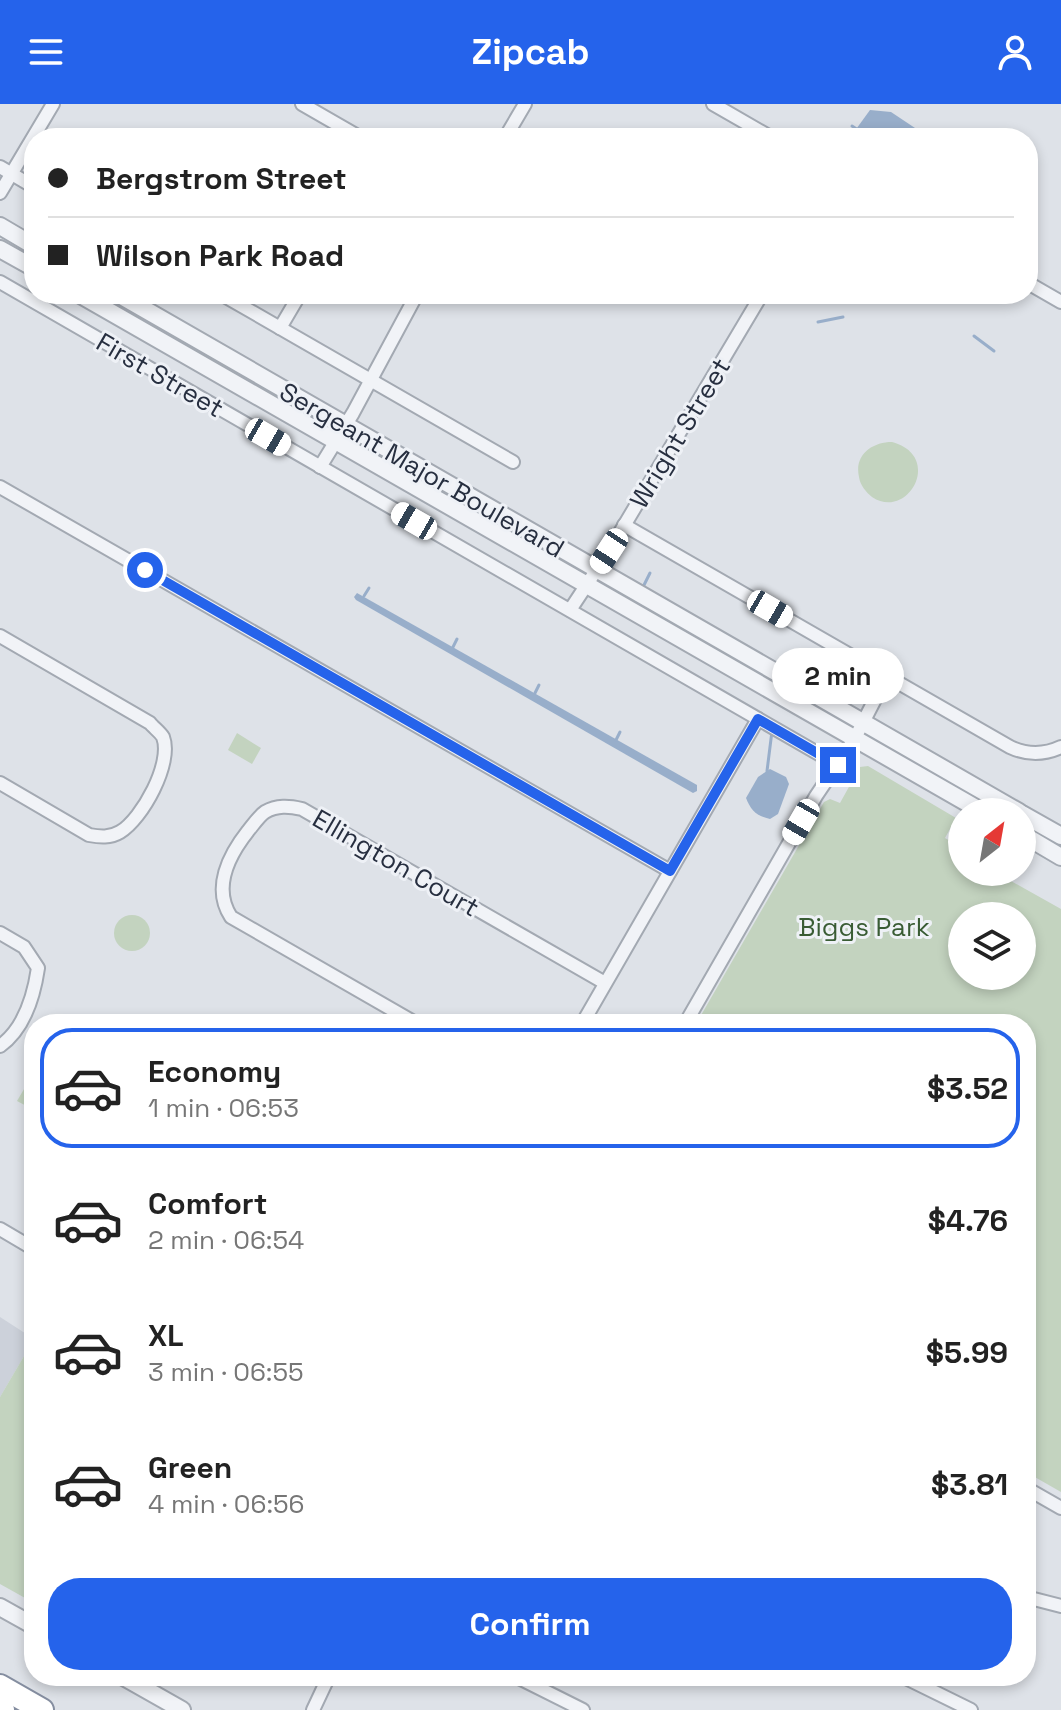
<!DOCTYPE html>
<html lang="en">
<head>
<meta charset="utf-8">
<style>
	:root { --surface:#fff; --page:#f2f2f2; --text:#222; --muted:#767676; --line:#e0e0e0; --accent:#2563eb }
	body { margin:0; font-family:"Space Grotesk",sans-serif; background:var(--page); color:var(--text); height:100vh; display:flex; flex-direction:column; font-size:30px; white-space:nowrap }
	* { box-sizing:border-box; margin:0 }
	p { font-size:26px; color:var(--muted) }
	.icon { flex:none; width:44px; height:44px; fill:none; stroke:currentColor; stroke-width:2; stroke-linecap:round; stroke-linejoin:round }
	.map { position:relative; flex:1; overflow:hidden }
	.drawer { position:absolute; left:24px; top:910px; width:1012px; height:672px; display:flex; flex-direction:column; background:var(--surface); border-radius:32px; box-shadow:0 4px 12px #0003 }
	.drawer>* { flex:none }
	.banner { position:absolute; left:24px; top:24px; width:1014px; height:176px; border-radius:32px; box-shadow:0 4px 12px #0003; display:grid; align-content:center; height:176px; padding:0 24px; background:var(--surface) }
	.needle { width:52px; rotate:31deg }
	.fabs { position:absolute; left:948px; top:694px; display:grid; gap:16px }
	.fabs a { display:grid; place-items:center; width:88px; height:88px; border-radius:50%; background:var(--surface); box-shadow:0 4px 12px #0003; font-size:40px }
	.end { position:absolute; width:36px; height:36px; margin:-18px; border:10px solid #2563eb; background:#fff; box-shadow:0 0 0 4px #fff }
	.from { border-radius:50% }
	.bubble { position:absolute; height:56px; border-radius:28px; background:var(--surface); box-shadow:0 4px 12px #0003; font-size:26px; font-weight:600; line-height:56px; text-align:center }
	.car { position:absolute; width:24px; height:48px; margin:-24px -12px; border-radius:10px; box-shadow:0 0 6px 2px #0007; background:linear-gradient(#fff 24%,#345 0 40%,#fff 0 76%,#345 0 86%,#fff 0) }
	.banner b { display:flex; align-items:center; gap:28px; height:76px; font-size:30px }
	.banner b+b { border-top:2px solid var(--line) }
	.banner i { width:20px; height:20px; background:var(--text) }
	ul { padding:14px 0 0; list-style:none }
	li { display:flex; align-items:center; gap:24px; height:120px; margin:0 16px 12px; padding:0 8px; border:4px solid transparent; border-radius:32px }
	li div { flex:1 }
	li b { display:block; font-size:30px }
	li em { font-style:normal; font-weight:600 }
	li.active { border-color:var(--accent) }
	li>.icon { width:72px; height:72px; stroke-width:1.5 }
	.action { display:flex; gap:16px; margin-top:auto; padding:16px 24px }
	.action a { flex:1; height:92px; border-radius:32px; background:var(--accent); color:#fff; font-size:32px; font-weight:600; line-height:92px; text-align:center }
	header { display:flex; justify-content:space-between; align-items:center; height:104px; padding:0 24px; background:var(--accent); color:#fff; font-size:36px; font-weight:600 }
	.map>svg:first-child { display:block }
	.built { fill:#ccd1da }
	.green { fill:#c3d3bf; fill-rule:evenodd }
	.water { fill:#98aeca }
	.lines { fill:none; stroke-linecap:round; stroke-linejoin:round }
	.stream { stroke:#98aeca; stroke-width:3 }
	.minor-casing { stroke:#a3a9b2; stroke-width:16 }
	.tertiary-casing { stroke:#a3a9b2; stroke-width:20 }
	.motorway-casing { stroke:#858ea0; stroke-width:26 }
	.minor { stroke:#f1f3f7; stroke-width:12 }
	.tertiary { stroke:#f1f3f7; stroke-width:16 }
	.motorway { stroke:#fff; stroke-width:22 }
	.route { stroke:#2563eb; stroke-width:10 }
	.labels { text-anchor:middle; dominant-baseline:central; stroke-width:6; stroke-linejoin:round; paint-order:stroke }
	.street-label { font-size:26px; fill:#272f40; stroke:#eef1f6 }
	.park-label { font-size:26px; fill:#395c34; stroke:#eef1f6 }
</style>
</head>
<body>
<header><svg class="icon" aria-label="menu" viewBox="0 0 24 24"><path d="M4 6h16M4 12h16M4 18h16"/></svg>Zipcab<svg class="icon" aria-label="person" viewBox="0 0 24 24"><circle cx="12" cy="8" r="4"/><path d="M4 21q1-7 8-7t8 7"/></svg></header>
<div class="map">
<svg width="1061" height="1606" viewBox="0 0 1061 1606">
	<rect width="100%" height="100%" fill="#dee2e8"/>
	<path class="built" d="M0 1213 34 1235 0 1293Z"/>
	<g class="green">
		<path d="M892 338C944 352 908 417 872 393 866 388 860 381 859 373 854 351 872 338 892 338Z"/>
		<path d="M237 629 261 644 252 660 228 646Z"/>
		<path d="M868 662 956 714 945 734 962 744V768H1004L1002 772 1061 805V1388L1026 1368V920H696L824 698 830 695 840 699 860 663ZM962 812H1022V872H962Z"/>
		<circle cx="132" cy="829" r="18"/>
		<path d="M27 980 34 984V1006L17 997Z"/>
		<path d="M34 1235V1499L0 1480V1293Z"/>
	</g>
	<g class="water">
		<path d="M870 6 891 8 930 34H855L854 28Z"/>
		<path d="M357 489 697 681V687L693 689 356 496 354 493Z"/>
		<path d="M770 665 786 673 789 680 778 710 770 715C757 712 751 707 746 694L758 673Z"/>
	</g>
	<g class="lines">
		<g class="stream">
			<path d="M852 22 858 26"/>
			<path d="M797 191 799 190"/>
			<path d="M818 218 843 213"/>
			<path d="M974 232 994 247"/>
			<path d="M643 483 650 469"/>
			<path d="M364 492 369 484"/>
			<path d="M453 543 457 535"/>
			<path d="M535 589 539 581"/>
			<path d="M616 636 620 628"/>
			<path d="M767 667 772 627"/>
		</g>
		<defs>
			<g id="minor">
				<path d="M302 0 361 34"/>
				<path d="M713 0 772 34"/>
				<path d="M505 34 525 0"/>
				<path d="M0 63 34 83"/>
				<path d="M0 89 53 0"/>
				<path d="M0 178 838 661"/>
				<path d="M1028 179 1061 198"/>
				<path d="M221 190 513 358"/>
				<path d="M280 224 300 190"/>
				<path d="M320 363 353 309 417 190"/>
				<path d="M0 383 670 767"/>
				<path d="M624 421 1010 643C1027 651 1044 651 1061 643"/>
				<path d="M570 506 609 447 762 190"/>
				<path d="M0 532 150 619C153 623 160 628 163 633 173 659 142 715 120 728 110 734 100 733 89 731L0 679"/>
				<path d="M0 829 24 843 38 864C34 891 24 925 0 942"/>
				<path d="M417 920 231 813C212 784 229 751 248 727 253 721 259 712 265 708 277 701 289 702 302 705L605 879"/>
				<path d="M582 920 758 615"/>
				<path d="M685 920 816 692 855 634 887 572"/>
				<path d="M0 1125 34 1145"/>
				<path d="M1026 1384 1061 1404"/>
				<path d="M1026 1493 1061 1502"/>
				<path d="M515 1572 583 1606"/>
				<path d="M902 1572 971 1606"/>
				<path d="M313 1606 329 1572"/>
			</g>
			<g id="tertiary">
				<path d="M0 122 34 142"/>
				<path d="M0 145 34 164"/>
				<path d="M79 190 983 708"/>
				<path d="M118 190 1019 708"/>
				<path d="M1022 710 1061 732"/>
				<path d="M1022 730 1061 753"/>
				<path d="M0 1503 34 1522"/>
				<path d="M122 1572 182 1606"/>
			</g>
			<g id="motorway">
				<path d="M0 1582 42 1606"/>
				<path d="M0 1604 3 1606"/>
			</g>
		</defs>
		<use href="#minor" class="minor-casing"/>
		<use href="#tertiary" class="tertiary-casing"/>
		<use href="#motorway" class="motorway-casing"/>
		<use href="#minor" class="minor"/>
		<use href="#tertiary" class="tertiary"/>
		<use href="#motorway" class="motorway"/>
	</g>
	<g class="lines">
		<path class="route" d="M145 466 670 767 758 615 838 661"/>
	</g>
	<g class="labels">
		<g class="street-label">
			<text transform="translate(160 271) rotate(30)">First Street</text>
			<text transform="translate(680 329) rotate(-59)">Wright Street</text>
			<text transform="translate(422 366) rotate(30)">Sergeant Major Boulevard</text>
			<text transform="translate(396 759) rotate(30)">Ellington Court</text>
		</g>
		<g class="park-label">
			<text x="864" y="823">Biggs Park</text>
		</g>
	</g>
</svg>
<div class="fabs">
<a><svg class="needle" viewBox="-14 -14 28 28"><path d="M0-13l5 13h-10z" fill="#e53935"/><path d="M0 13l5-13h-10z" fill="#767676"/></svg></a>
<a><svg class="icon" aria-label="layers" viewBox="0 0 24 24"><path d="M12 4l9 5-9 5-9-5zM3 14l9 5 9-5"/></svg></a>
</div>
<i class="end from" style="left:145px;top:466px"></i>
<i class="end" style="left:838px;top:661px"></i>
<div class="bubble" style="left:772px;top:544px;width:132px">2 min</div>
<i class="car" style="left:268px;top:333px;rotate:120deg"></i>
<i class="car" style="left:414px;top:417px;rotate:300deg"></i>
<i class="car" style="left:609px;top:447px;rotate:213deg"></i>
<i class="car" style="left:770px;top:505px;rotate:120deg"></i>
<i class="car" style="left:801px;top:718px;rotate:210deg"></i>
<div class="banner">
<b><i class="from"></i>Bergstrom Street</b>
<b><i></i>Wilson Park Road</b>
</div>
<section class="drawer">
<ul>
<li class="active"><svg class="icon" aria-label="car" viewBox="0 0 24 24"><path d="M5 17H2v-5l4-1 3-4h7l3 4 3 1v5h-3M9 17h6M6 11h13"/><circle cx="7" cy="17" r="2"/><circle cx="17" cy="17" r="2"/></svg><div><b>Economy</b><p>1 min · 06:53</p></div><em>$3.52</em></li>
<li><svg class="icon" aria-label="car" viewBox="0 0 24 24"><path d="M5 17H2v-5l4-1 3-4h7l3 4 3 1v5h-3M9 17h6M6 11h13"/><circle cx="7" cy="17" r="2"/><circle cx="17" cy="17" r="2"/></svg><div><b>Comfort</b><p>2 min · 06:54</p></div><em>$4.76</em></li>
<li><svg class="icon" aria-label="car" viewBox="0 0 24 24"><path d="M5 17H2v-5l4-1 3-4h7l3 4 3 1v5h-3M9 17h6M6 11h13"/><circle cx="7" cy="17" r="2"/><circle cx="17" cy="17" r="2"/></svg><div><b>XL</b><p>3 min · 06:55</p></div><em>$5.99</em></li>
<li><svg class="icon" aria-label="car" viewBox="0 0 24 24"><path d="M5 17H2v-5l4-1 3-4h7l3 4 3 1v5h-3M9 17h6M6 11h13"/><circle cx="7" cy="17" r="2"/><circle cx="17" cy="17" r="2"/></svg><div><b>Green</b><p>4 min · 06:56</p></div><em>$3.81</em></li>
</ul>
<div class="action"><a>Confirm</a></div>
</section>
</div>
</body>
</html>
